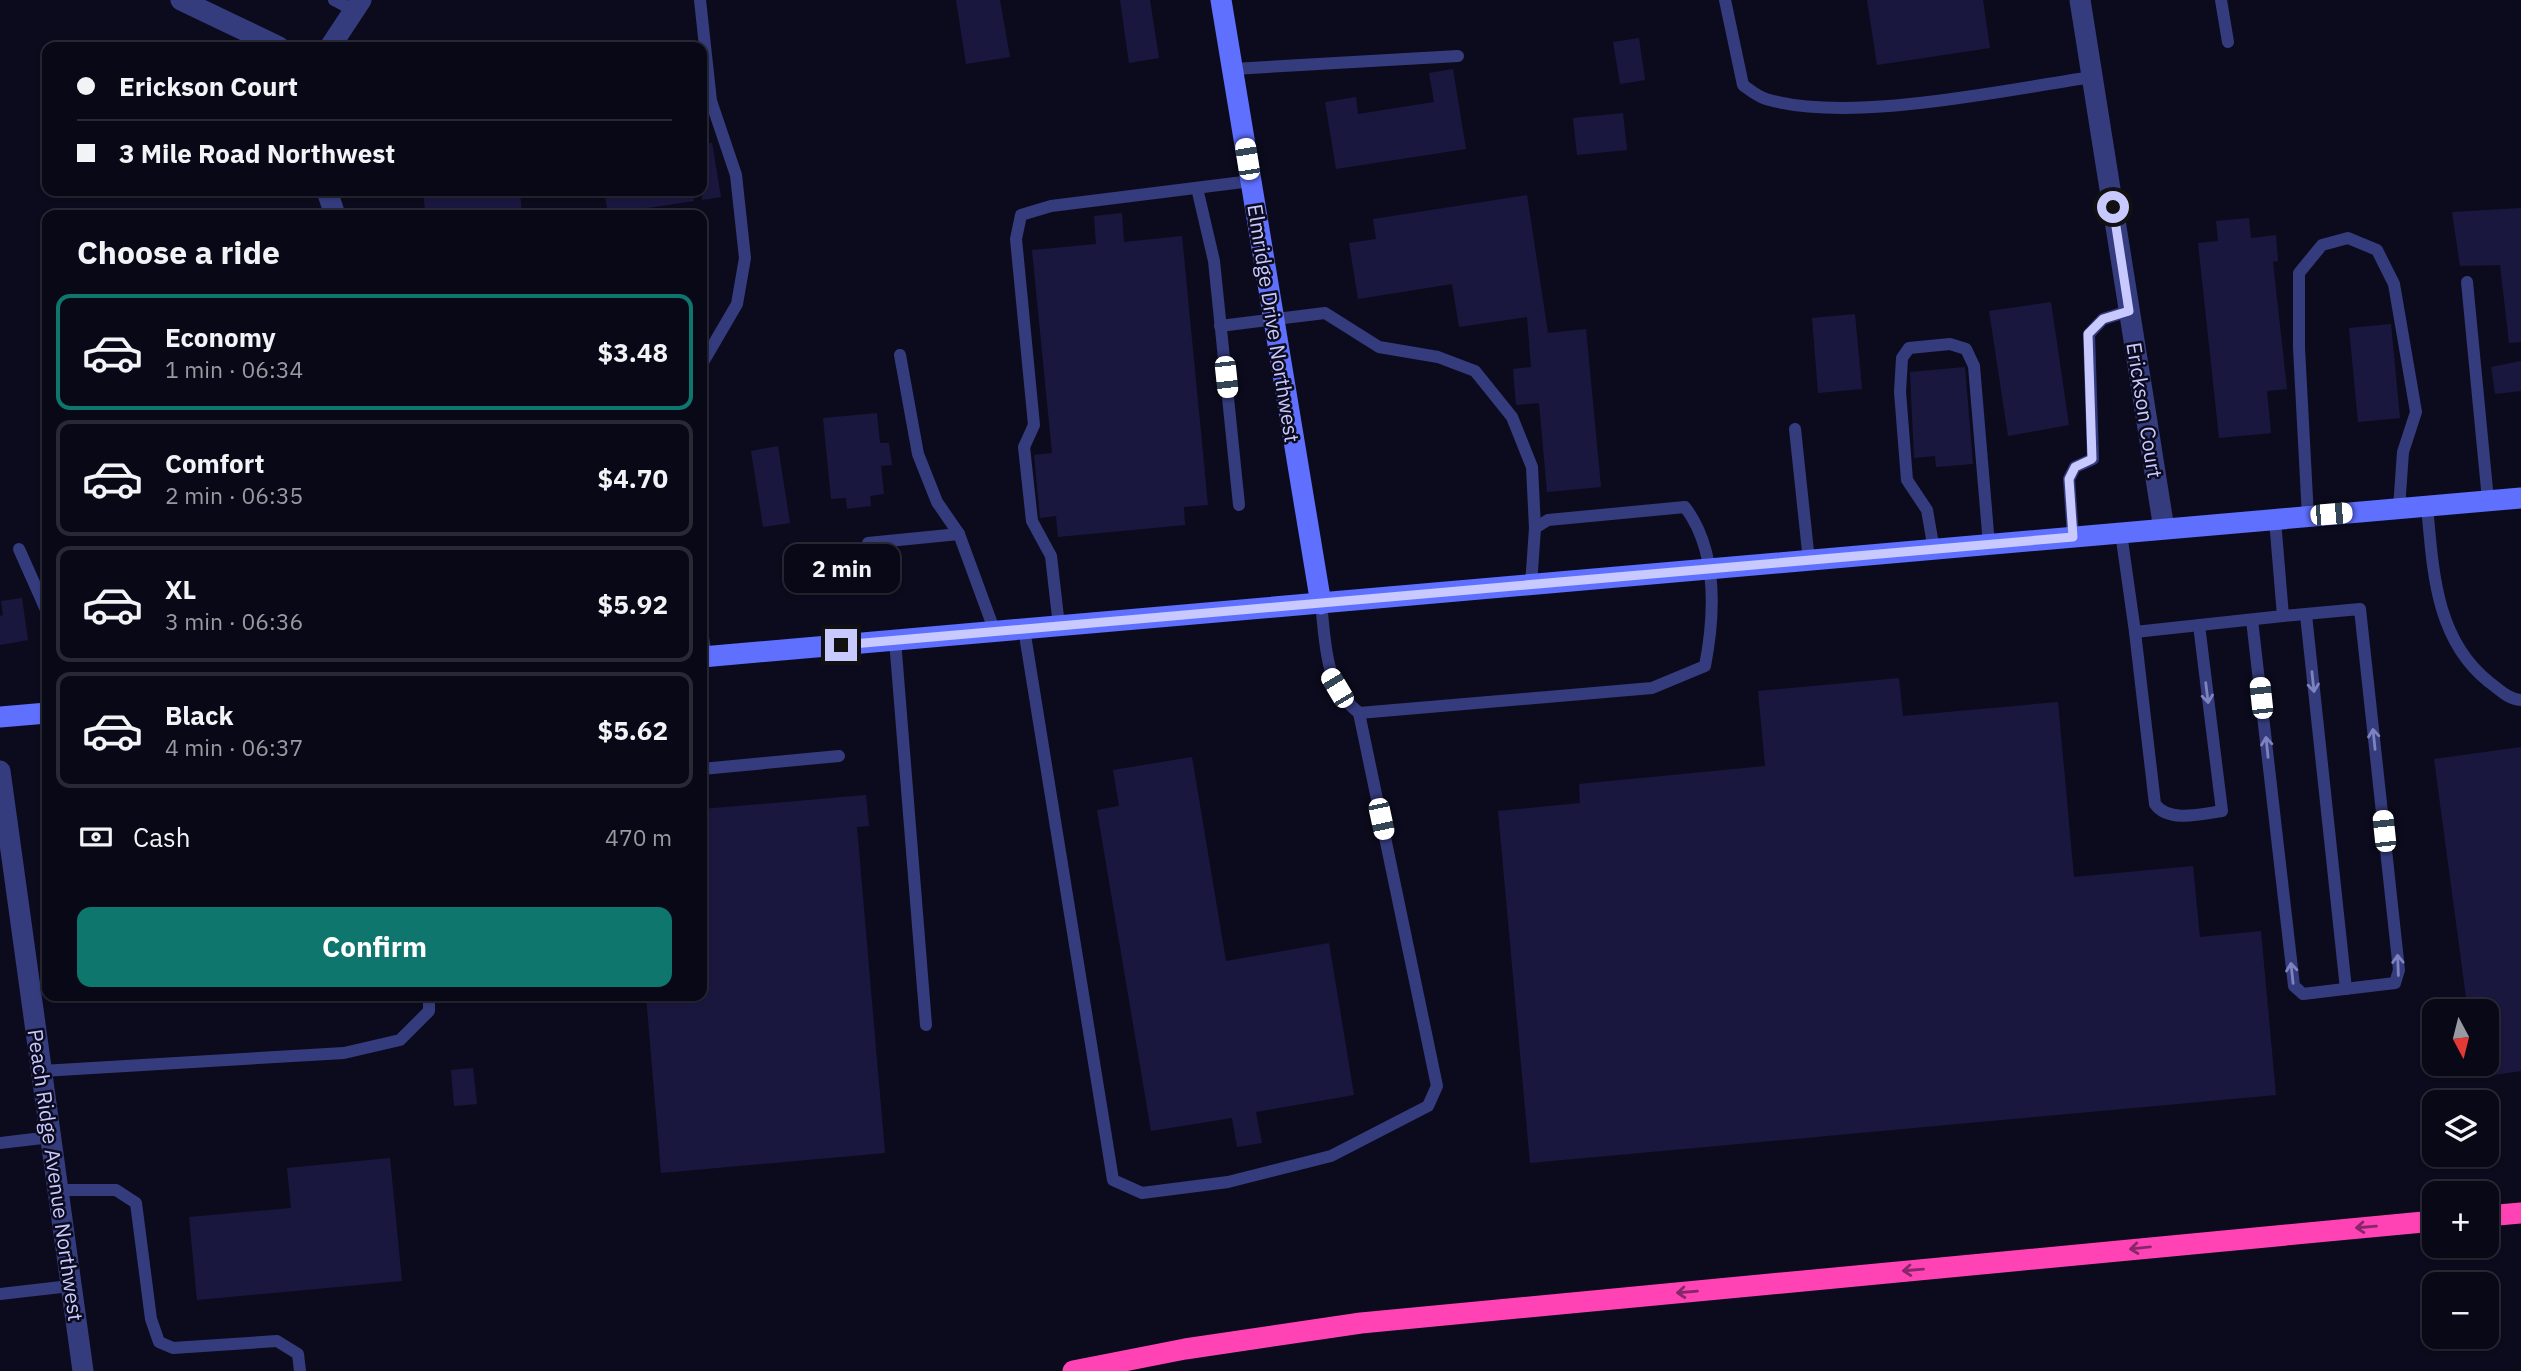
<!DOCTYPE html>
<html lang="en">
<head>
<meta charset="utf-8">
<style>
	:root { --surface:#090816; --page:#171623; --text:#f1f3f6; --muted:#999aa1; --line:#292935; --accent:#0f766e }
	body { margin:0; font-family:"IBM Plex Sans",sans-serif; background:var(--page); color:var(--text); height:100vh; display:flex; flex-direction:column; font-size:26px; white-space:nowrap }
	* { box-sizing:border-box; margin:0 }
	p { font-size:23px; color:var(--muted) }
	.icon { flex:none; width:38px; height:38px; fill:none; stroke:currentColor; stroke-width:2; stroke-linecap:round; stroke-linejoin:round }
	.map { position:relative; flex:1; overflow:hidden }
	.side { position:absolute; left:42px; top:210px; width:665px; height:791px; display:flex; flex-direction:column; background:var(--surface); border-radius:14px; box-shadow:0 2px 5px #0004,0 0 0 2px var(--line) }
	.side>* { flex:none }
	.guide { position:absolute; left:42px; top:42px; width:665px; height:154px; border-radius:14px; box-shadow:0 2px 5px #0004,0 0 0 2px var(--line); display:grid; align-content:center; height:154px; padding:0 35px; background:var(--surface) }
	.needle { width:46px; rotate:173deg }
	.fabs { position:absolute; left:2422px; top:999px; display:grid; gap:14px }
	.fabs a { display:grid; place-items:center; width:77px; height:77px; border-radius:14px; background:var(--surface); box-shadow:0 2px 5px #0004,0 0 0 2px var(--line); font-size:35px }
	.end { position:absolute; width:32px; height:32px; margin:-16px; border:9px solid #c8c9ff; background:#111; box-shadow:0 0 0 4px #111 }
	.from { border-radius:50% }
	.bubble { position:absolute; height:49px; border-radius:14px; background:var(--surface); box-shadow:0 2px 5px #0004,0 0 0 2px var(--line); font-size:23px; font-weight:800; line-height:49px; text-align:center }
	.car { position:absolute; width:21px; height:42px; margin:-21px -10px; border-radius:9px; box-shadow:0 0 5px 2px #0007; background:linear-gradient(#fff 24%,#345 0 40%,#fff 0 76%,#345 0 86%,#fff 0) }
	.guide b { display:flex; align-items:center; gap:24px; height:66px; font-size:26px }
	.guide b+b { border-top:2px solid var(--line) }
	.guide i { width:18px; height:18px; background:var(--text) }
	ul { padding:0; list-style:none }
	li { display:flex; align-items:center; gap:21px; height:116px; margin:0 14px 10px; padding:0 21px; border:4px solid var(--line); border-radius:14px }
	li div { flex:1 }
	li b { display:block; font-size:26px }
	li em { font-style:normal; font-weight:800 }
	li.selected { border-color:var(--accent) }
	li>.icon { width:63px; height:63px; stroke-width:1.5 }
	h2 { padding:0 35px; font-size:32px; line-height:84px }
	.pay { display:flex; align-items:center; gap:18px; height:77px; padding:0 35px; font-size:26px }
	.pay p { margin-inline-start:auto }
	.primary-button { display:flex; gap:14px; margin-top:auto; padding:14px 35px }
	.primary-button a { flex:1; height:80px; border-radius:14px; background:var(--accent); color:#fff; font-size:28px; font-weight:800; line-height:80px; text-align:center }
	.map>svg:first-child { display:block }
	.building { fill:#1a173f }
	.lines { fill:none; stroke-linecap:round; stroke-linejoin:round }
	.lane { stroke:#353c7e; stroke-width:12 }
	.street { stroke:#353c7e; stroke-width:21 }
	.secondary { stroke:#5f70ff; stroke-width:21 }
	.highway { stroke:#ff43b5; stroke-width:21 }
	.oneway { stroke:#7e82be }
	.oneway2 { stroke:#86276a }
	.route { stroke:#c8c9ff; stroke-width:9 }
	.labels { text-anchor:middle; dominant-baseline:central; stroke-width:5; stroke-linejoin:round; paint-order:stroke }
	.street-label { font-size:21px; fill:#c8c9ff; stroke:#0c0b1e }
</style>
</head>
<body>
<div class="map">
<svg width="2521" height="1371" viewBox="0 0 2521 1371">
	<rect width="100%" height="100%" fill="#0c0b1e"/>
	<g class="building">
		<path d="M956 0H1000L1010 57 966 64Z"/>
		<path d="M1120 0H1150L1159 58 1129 63Z"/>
		<path d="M1867 0H1983L1990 48 1877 65Z"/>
		<path d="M1639 38 1645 80 1620 84 1613 42Z"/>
		<path d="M1453 69 1466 149 1336 169 1325 102 1356 97 1358 114 1434 102 1429 73Z"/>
		<path d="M1623 113 1627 150 1577 155 1573 118Z"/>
		<path d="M702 143H712L721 197 702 200Z"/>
		<path d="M423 191H520L522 215H458L457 208 425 211Z"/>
		<path d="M604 191H693L694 201 608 214Z"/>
		<path d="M1527 195 1548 333 1586 329 1601 487 1547 492 1539 403 1516 405 1513 369 1531 367 1527 317 1459 327 1452 284 1358 299 1349 243 1376 239 1373 219Z"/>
		<path d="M2521 208V342L2509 343 2500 265 2460 266 2452 212Z"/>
		<path d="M1122 213 1124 242 1182 236 1208 505 1184 507 1185 525 1058 537 1056 516 1040 518 1034 455 1052 453 1032 250 1096 244 1094 216Z"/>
		<path d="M2249 218 2251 238 2276 235 2278 261 2273 262 2287 389 2267 391 2271 433 2219 438 2198 243 2218 241 2216 221Z"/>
		<path d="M2051 302 2069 425 2008 436 1989 311Z"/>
		<path d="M1855 314 1862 389 1818 393 1812 318Z"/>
		<path d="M2391 324 2400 418 2358 422 2349 328Z"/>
		<path d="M2521 361V391L2495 394 2491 367Z"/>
		<path d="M1965 367 1973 464 1936 467 1935 456 1914 458 1910 372Z"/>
		<path d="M877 413 880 443H889L892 465 881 466 884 494 870 496 871 506 847 509 846 498 831 499 823 418Z"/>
		<path d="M778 446 790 523 763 527 751 451Z"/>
		<path d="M22 598 28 640 0 645V616L3 615 1 601Z"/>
		<path d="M1899 678 1903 716 2058 702 2074 877 2193 866 2200 937 2261 931 2276 1095 1530 1163 1498 811 1580 803 1579 784 1765 766 1758 691Z"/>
		<path d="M2521 747V1071L2487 1076V1012H2468L2434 759Z"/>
		<path d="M1192 757 1226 961 1329 943 1354 1095 1256 1112 1262 1143 1237 1147 1232 1118 1151 1131 1097 810 1119 806 1113 770Z"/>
		<path d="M866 795 869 826 857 827 885 1153 661 1173 646 996H702V809Z"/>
		<path d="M473 1068 477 1104 454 1106 451 1070Z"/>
		<path d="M390 1158 402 1281 197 1300 189 1217 291 1208 287 1168Z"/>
	</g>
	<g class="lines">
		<g class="lane">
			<path d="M334 0 353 10"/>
			<path d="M700 0 711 101 736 175 745 258 737 304 702 364"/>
			<path d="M1725 0 1743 85C1750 90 1757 96 1766 99 1850 124 2003 90 2092 77"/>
			<path d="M2221 0 2228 42"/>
			<path d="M1233 69 1458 56"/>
			<path d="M1197 188 1214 261 1239 505"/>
			<path d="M2467 282 2488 500"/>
			<path d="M1220 326 1325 313 1379 347 1438 357 1475 371 1512 417 1532 467 1535 528"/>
			<path d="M900 355 918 454 937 502 959 534 995 632"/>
			<path d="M1795 429 1809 561"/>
			<path d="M2427 506C2433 570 2435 639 2489 682 2500 690 2508 699 2521 700"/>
			<path d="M2308 517 2299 348V273L2322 245 2348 238 2377 250 2394 284 2416 412 2403 452 2399 508"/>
			<path d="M2121 533 2135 632 2283 616 2275 520"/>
			<path d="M2073 537 2069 479 2075 467 2093 459 2089 334 2103 319 2129 311"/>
			<path d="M868 543 959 534"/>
			<path d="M19 549 47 612"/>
			<path d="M1934 550 1927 510 1907 480 1900 392 1902 358 1909 348 1950 344 1966 349 1974 366 1989 545"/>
			<path d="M1321 604C1326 645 1324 685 1359 713L1652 688 1705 666C1715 614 1718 551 1685 507L1548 520 1535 528 1531 585"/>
			<path d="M2306 615 2346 989"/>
			<path d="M2252 620 2294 986 2303 994 2395 983 2399 970 2360 609 2283 616"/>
			<path d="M1059 626 1051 556 1032 521 1024 447 1034 425 1016 239 1021 215 1051 206 1251 181"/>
			<path d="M1024 629 1113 1180 1142 1193 1228 1182 1331 1156 1428 1106 1437 1086 1359 713"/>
			<path d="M702 631 706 657"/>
			<path d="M2135 632 2155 804C2168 823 2202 814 2222 811L2199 625"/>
			<path d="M895 640 926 1025"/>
			<path d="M702 769 839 756"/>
			<path d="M42 1071 344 1053 400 1040 429 1011V996"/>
			<path d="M0 1143 51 1137"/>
			<path d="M58 1190H116L136 1203 151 1319 159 1342 173 1348 277 1341 298 1354 300 1371"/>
			<path d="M0 1294 70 1286"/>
		</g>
		<g class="street">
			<path d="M181 0 279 47"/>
			<path d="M2080 0 2164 529"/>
			<path d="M330 47 361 0"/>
			<path d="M327 191 335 215"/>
			<path d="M0 771 83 1371"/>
		</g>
		<g class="secondary">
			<path d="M1221 0 1321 604"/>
			<path d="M702 657 2521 498"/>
			<path d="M0 717 47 713"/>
		</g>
		<g class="highway">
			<path d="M2487 1216 2521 1213"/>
			<path d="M1073 1371 1185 1349 1361 1323 2434 1221"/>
		</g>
	</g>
	<defs><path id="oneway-shaft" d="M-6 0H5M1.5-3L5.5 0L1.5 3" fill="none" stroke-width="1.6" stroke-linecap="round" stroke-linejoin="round" transform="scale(1.75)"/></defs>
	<g class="oneway">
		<use href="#oneway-shaft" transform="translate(2313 682) rotate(84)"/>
		<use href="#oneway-shaft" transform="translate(2207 693) rotate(83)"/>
		<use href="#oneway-shaft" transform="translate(2374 739) rotate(-96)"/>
		<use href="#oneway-shaft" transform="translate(2267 747) rotate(-96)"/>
		<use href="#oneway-shaft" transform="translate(2398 965) rotate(-92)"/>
		<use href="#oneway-shaft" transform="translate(2292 973) rotate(-96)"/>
	</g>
	<g class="oneway2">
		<use href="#oneway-shaft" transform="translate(2366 1227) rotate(175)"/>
		<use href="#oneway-shaft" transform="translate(2140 1248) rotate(174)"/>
		<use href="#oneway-shaft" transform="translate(1913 1270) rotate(175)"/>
		<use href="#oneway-shaft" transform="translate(1687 1292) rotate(175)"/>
	</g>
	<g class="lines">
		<path class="route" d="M841 645 2073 537 2069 479 2075 467 2092 459 2088 334 2103 319 2129 311 2113 207"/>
	</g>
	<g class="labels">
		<g class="street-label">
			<text transform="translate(1274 323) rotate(81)">Elmridge Drive Northwest</text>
			<text transform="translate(2145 410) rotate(81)">Erickson Court</text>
			<text transform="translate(56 1175) rotate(82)">Peach Ridge Avenue Northwest</text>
		</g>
	</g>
</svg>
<div class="fabs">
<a><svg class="needle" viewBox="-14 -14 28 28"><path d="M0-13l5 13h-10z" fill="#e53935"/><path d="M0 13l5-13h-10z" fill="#999aa1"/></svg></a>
<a><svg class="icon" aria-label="layers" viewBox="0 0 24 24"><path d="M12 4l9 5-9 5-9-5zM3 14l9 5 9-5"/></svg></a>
<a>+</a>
<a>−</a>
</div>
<i class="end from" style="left:2113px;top:207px"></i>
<i class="end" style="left:841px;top:645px"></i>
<div class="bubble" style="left:784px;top:544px;width:116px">2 min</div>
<i class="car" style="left:1247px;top:159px;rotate:351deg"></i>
<i class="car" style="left:1226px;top:377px;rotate:174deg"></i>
<i class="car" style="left:2331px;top:514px;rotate:85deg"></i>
<i class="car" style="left:1337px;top:688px;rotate:329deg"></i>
<i class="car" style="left:2261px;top:698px;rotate:354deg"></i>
<i class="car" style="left:1381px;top:819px;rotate:168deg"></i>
<i class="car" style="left:2384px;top:831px;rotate:354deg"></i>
<div class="guide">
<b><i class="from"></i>Erickson Court</b>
<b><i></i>3 Mile Road Northwest</b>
</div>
<section class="side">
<h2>Choose a ride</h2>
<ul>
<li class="selected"><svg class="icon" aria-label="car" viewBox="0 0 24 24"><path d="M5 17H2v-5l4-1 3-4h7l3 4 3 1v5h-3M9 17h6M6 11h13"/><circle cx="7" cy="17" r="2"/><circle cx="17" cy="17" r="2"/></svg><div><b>Economy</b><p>1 min · 06:34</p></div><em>$3.48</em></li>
<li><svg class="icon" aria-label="car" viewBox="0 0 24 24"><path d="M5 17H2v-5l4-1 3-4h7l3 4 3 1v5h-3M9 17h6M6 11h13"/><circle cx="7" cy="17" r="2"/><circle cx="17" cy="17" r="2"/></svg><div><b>Comfort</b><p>2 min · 06:35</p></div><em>$4.70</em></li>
<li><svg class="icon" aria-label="car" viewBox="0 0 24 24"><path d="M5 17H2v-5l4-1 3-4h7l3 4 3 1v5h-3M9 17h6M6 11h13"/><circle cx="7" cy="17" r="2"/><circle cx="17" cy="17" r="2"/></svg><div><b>XL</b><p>3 min · 06:36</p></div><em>$5.92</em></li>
<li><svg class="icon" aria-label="car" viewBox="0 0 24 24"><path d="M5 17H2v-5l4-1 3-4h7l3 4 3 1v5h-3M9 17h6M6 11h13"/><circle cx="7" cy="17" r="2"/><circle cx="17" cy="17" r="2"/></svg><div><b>Black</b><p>4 min · 06:37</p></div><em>$5.62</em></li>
</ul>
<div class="pay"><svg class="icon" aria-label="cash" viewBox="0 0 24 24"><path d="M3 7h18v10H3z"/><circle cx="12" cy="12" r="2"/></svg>Cash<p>470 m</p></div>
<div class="primary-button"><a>Confirm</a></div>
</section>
</div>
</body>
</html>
